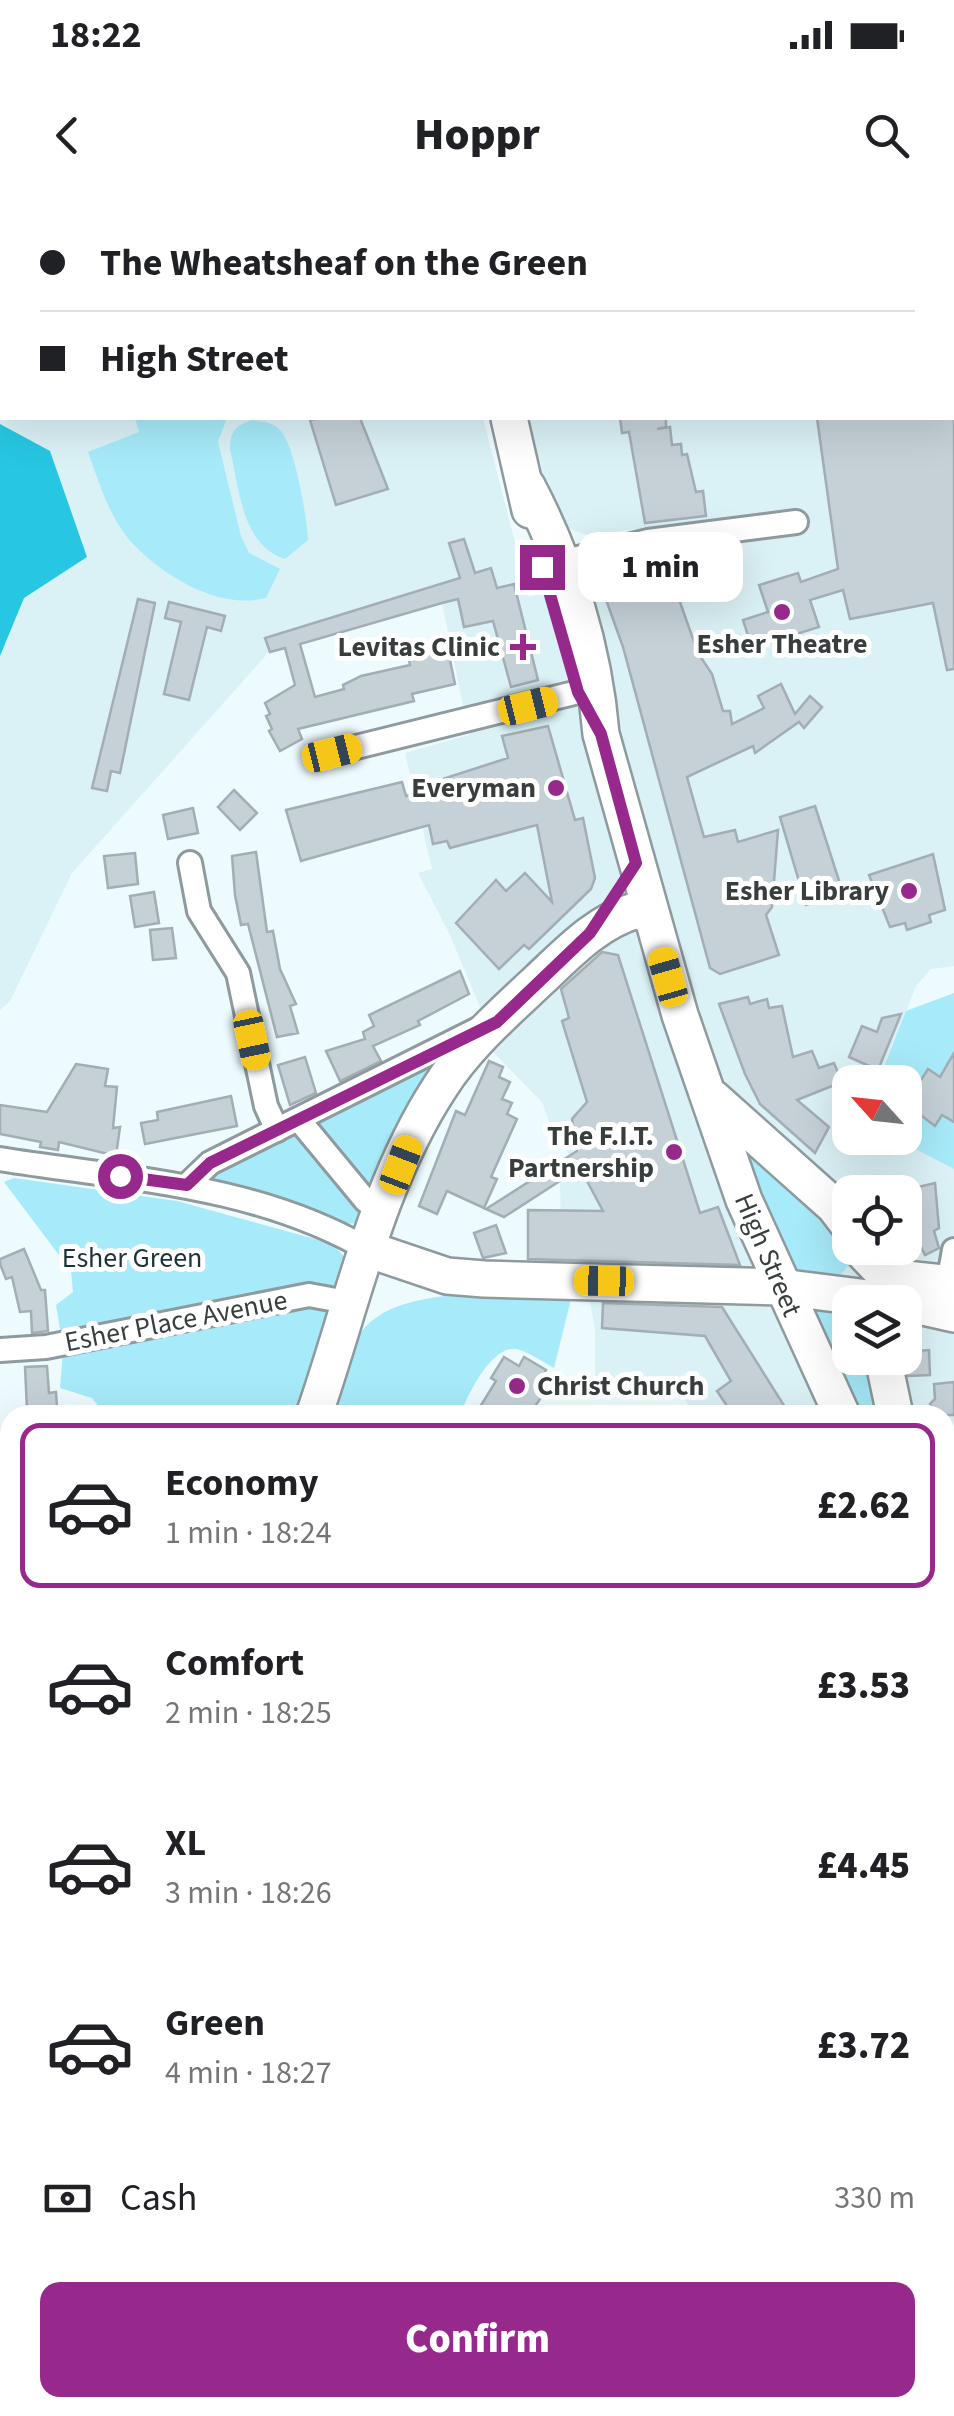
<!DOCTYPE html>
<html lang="en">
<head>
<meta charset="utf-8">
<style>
	:root { --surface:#fff; --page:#f6f6f6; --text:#202124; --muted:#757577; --line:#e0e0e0; --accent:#96298b }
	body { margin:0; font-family:"Source Sans 3",sans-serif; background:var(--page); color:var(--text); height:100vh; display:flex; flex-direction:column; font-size:38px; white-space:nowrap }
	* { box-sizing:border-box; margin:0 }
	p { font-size:32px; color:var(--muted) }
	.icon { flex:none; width:55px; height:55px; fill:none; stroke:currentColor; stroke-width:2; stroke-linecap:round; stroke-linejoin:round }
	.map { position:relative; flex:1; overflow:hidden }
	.sheet { position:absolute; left:0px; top:1205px; width:955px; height:1012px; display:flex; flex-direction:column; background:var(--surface); border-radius:30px 30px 0 0; box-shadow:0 10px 40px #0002 }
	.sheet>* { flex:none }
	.guide { position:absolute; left:0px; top:0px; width:955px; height:220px; box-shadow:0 10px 40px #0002; display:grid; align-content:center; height:220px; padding:0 40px; background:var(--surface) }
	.needle { width:65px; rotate:297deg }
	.controls { position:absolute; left:832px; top:865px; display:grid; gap:20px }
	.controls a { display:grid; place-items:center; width:90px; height:90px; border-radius:20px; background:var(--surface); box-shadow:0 10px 40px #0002; font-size:50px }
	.end { position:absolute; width:45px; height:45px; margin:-22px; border:12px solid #96298b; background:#fff; box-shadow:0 0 0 5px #fff }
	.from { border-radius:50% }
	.bubble { position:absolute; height:70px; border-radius:20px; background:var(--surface); box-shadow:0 10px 40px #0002; font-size:32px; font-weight:800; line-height:70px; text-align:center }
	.car { position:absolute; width:30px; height:60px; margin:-30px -15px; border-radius:12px; box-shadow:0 0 8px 2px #0007; background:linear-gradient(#f5c518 24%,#345 0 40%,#f5c518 0 76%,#345 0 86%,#f5c518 0) }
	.guide b { display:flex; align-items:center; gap:35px; height:95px; font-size:38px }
	.guide b+b { border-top:2px solid var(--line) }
	.guide i { width:25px; height:25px; background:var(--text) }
	ul { padding:18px 0 0; list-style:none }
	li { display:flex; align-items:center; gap:30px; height:165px; margin:0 20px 15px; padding:0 20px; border:5px solid transparent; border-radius:20px }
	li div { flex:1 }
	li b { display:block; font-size:38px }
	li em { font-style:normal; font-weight:800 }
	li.on { border-color:var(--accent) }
	li>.icon { width:90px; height:90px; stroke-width:1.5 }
	.pay { display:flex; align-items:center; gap:25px; height:110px; padding:0 40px; font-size:38px }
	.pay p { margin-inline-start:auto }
	.action { display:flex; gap:20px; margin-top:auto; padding:20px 40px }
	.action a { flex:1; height:115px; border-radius:20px; background:var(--accent); color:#fff; font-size:40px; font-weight:800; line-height:115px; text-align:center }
	.status { display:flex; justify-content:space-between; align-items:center; height:70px; padding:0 50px; background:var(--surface); direction:ltr }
	.status svg { height:28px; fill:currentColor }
	header { display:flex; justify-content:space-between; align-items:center; height:130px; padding:0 40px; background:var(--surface); font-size:45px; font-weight:800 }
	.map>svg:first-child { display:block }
	.built { fill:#daf1f6; fill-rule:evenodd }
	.green { fill:#a7eaf9 }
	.forest { fill:#27c6e2 }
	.building { fill:#c5d0d7; stroke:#a3adb4; stroke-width:2.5 }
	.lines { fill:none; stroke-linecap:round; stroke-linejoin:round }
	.street-casing { stroke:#8e9a9d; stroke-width:28 }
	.primary-casing { stroke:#8e9a9d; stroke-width:40 }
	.street { stroke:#fff; stroke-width:22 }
	.primary { stroke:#fff; stroke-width:35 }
	.route { stroke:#96298b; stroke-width:12 }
	.poi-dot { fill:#96298b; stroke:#fff; stroke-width:4 }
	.labels { text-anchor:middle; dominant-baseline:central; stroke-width:10; stroke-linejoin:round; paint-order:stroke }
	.poi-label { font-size:28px; font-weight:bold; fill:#383d3e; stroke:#fff; text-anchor:end }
	.street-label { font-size:28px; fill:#383d3e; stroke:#fff }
	.park-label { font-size:28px; fill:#1b3338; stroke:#fff }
</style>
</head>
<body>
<div class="status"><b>18:22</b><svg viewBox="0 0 49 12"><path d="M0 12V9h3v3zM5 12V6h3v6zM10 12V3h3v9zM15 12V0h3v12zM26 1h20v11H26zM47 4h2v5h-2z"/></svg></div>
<header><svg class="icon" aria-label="back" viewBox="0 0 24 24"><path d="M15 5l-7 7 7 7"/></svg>Hoppr<svg class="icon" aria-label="search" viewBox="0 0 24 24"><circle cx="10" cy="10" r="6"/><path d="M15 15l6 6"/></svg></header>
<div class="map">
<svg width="954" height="2216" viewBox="0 0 954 2216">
	<rect width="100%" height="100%" fill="#edfafe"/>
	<path class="built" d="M0 0H415L2 2V218H483L529 397 662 350 636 329 589 336 566 327 553 306 527 218H952L954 147V766L931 769 916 786 878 882H850V938H894L954 969V1681L945 1675V1215H694L677 1186 595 1184V1129L589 1096 562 1065 560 982 580 969 554 934 542 902 492 851 483 814 450 735 418 673 432 669 405 553 469 535 442 403 268 453 72 673 10 801 0 810ZM850 992H905V1048H850ZM850 1102H905V1158H850Z"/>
	<g class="green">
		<path d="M135 218H227L218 242 241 336 249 353 280 369 266 398C219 410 165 377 133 344 110 319 99 283 88 252L139 232Z"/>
		<path d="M252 220C263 221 273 222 281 231 295 247 307 318 308 340L285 359C241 344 240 290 230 250 230 231 235 226 252 220Z"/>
		<path d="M954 793V969L894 938H905V882H878L906 811Z"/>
		<path d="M469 838 378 998 315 927 316 920Z"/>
		<path d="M292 932 367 1010 360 1024 343 1023 212 978 209 974Z"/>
		<path d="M745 952 752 953C785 982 840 1018 849 1063 839 1086 815 1076 794 1073L743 960Z"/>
		<path d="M14 978 177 1001 333 1044 348 1061 343 1083 61 1135 56 1105 73 1092 71 1071 4 982Z"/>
		<path d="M572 1095 554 1168C543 1162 529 1152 517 1149 492 1144 467 1196 460 1215H330L360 1134C395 1081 514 1096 572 1095Z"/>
		<path d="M293 1105 321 1107 330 1118 300 1215H106L92 1198 60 1188 63 1152Z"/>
		<path d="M813 1109 850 1113V1158H873L884 1215H852Z"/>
	</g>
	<path class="forest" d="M0 224 50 251 87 357 24 398 0 456Z"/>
	<g class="building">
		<path d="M319 218H360L388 289 336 305 310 220Z"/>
		<path d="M620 218H666V227L657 229 670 227 672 245 681 244 682 255 687 254 696 292 703 291 706 316 645 323 629 232 622 233Z"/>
		<path d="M817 218H954V469L947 470 933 403 850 419 843 390 810 400 819 427 752 448 743 420 768 412 759 385 798 373 801 382 838 369Z"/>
		<path d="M464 339 475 373 491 368 497 388 514 384 538 480 511 487 493 421 464 427 458 399 442 403 300 444 315 497 344 489 343 485 361 476 410 465 407 449 446 441 455 484 412 494 414 501 298 529 302 539 280 551 269 531 272 529 266 516 270 514 265 503 295 485 285 448 270 452 265 438 460 378 449 343Z"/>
		<path d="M663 354 698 453 712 474 723 511H730L732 524 764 508 758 496 781 484 795 514 810 496 822 507 804 528 799 522 755 553 753 546 687 577 704 637 735 630 738 642 778 630 772 707 766 715 779 755 720 774 710 768 623 447 600 383 603 367Z"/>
		<path d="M138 399 155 403 120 573 111 571 107 591 92 588Z"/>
		<path d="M169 402 225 416 221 431 207 427 189 500 164 494 181 422 165 418Z"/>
		<path d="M548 526 575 620 583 618 595 678 591 689 529 749 524 745 499 769 456 723 496 680 506 691 525 673 552 702 537 625 450 648 447 641 433 644 429 625 301 661 286 610 402 582 406 596 434 588 433 582 508 558 502 536Z"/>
		<path d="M234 590 257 613 240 630 218 607Z"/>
		<path d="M815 606 843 693 806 705 780 617Z"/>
		<path d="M193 608 198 633 168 639 163 615Z"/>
		<path d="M256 652 267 732 273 731 280 769 296 804 290 806 298 833 277 837 248 724 241 725 235 695 232 656Z"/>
		<path d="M135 653 138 684 108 688 104 656Z"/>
		<path d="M933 654 945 710 929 715 931 722 907 730 905 723 890 727 869 675Z"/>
		<path d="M154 692 159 723 135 727 130 696Z"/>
		<path d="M172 728 176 758 153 760 150 730Z"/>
		<path d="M602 752 618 755 700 1013 718 1007 740 1065 528 1059V1010L603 1011 580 968 504 1017 486 1009 577 951 572 919 587 902 562 821 569 818 561 789Z"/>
		<path d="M460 771 469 794 418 821 420 825 373 846 381 861 340 881 326 851 365 839 363 832 374 826 369 815Z"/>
		<path d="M748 797 750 804 767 799 769 808 782 806 793 857 812 851 819 868 834 863 842 882 797 900 829 927 815 953 760 904 745 874 719 804Z"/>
		<path d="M901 814 878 870 849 857 862 826 877 832 882 818Z"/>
		<path d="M954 853V922L942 915 935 926 906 904 928 869 940 877Z"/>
		<path d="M305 857 316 893 290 905 278 865Z"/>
		<path d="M489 861 503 867 499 877 510 882 502 899 512 903 507 914 517 919 491 977 497 979 484 1008 447 991 437 1014 419 1006 456 911 465 915Z"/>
		<path d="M76 864 108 869 105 886 117 887 113 928 120 927 116 956 59 942 58 950 40 947 41 942 0 934V905L47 912Z"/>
		<path d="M231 896 237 926 145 944 141 923 158 920 157 912Z"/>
		<path d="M935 983 939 1028 934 1031 939 1048 925 1055 920 1045 905 1052V990Z"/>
		<path d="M496 1025 506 1053 483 1058 474 1033Z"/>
		<path d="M24 1049 41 1090H45L48 1131 32 1133 31 1111 20 1112 12 1077 6 1079 0 1064V1059Z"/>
		<path d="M603 1103 722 1107 790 1215H733L717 1191 731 1181 705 1136 602 1128Z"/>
		<path d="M929 1150 930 1175 908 1176 905 1152Z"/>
		<path d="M504 1157 519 1166 524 1157 546 1170 538 1184 547 1189 529 1215H475L496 1181 491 1178Z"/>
		<path d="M47 1166 49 1193 56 1192 57 1207 27 1209 25 1167Z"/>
		<path d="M954 1182V1215H937L930 1204 935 1199 934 1184Z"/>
	</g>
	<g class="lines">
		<defs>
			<g id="street">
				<path d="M719 2 722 0"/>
				<path d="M561 362 648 341 796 322"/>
				<path d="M332 553 578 492"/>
				<path d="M190 663 199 711 238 773 266 906 277 930"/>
				<path d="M299 920 366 1001 383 1011"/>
				<path d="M0 959C125 979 254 984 367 1049"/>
				<path d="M187 985 210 963 478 829"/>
				<path d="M946 1095 954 1050"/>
				<path d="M0 1150 46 1147 309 1095 352 1103"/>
				<path d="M945 1446 954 1443"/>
				<path d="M945 1759 954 1761"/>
				<path d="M945 1933 954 1935"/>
				<path d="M945 2064 954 2059"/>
				<path d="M0 2094 10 2092"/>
				<path d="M945 2108 954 2113"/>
			</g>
			<g id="primary">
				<path d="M439 0 440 2"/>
				<path d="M509 218 530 310"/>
				<path d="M527 286C567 362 594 448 601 534L680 815 744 1000 842 1215"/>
				<path d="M713 898 834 1006 850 1027"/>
				<path d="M367 1049 447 1076 484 1079 780 1087 900 1102"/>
				<path d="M863 1052 887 1077 954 1084"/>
				<path d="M905 1103 954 1114"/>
				<path d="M883 1158 895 1215"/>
				<path d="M314 1215C352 1106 376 985 440 887 465 847 504 813 538 781 568 753 596 722 637 710L652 717"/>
				<path d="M945 1463 954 1488"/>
				<path d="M162 2208 164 2216"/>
			</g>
		</defs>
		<use href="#street" class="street-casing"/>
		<use href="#primary" class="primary-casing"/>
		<use href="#street" class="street"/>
		<use href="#primary" class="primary"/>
	</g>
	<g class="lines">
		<path class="route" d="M120 976 187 985 210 963 497 822 590 733 636 663 601 534 578 492 542 367"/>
	</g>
	<g class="poi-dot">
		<circle cx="782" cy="412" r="10"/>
		<path d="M518 432h10v10h10v10h-10v10h-10v-10h-10v-10h10z"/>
		<circle cx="556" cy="588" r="10"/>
		<circle cx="909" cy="691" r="10"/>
		<circle cx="674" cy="952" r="10"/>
		<circle cx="517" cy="1186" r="10"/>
	</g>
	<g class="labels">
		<g class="poi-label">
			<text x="782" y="444" text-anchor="middle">Esher Theatre</text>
			<text x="500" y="447">Levitas Clinic</text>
			<text x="536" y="588">Everyman</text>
			<text x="889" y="691">Esher Library</text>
			<text x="654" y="936">The F.I.T.<tspan x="654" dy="32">Partnership</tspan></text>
			<text x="537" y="1186" text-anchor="start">Christ Church</text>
		</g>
		<g class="street-label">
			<text transform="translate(768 1055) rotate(67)">High Street</text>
			<text transform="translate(176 1121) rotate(-11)">Esher Place Avenue</text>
		</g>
		<g class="park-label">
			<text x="132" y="1058">Esher Green</text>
		</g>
	</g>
</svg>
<div class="controls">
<a><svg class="needle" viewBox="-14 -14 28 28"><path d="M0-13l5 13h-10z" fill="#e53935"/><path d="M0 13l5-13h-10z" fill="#757577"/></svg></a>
<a><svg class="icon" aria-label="locate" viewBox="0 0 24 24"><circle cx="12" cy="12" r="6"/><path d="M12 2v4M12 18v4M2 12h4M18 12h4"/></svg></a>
<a><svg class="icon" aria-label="layers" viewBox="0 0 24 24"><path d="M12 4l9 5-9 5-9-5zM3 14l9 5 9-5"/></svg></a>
</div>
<i class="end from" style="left:120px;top:976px"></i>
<i class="end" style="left:542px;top:367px"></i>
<div class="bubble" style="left:578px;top:332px;width:165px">1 min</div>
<i class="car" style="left:528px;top:506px;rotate:76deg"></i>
<i class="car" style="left:332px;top:553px;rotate:76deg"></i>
<i class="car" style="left:668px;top:777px;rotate:344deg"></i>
<i class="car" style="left:252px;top:840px;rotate:168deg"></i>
<i class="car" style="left:401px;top:965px;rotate:21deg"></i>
<i class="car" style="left:604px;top:1081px;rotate:271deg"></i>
<div class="guide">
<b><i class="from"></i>The Wheatsheaf on the Green</b>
<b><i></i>High Street</b>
</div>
<section class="sheet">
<ul>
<li class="on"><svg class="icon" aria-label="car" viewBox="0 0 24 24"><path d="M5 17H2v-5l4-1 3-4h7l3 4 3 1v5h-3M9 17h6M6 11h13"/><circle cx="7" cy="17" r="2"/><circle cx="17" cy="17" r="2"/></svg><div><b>Economy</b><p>1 min · 18:24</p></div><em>£2.62</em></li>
<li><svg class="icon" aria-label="car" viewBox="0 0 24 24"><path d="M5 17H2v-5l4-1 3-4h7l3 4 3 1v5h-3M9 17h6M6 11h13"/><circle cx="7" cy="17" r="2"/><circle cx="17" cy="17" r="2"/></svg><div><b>Comfort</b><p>2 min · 18:25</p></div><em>£3.53</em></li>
<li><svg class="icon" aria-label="car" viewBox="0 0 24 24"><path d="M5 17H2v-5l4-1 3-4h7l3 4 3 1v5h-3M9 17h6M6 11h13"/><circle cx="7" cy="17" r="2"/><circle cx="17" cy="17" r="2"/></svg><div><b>XL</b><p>3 min · 18:26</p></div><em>£4.45</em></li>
<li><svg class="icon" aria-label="car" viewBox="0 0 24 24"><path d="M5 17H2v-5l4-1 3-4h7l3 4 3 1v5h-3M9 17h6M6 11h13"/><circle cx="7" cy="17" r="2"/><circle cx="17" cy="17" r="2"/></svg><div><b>Green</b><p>4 min · 18:27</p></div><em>£3.72</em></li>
</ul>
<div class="pay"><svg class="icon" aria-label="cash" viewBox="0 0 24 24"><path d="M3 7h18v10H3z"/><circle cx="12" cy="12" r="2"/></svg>Cash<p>330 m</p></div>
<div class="action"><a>Confirm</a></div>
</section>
</div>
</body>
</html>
